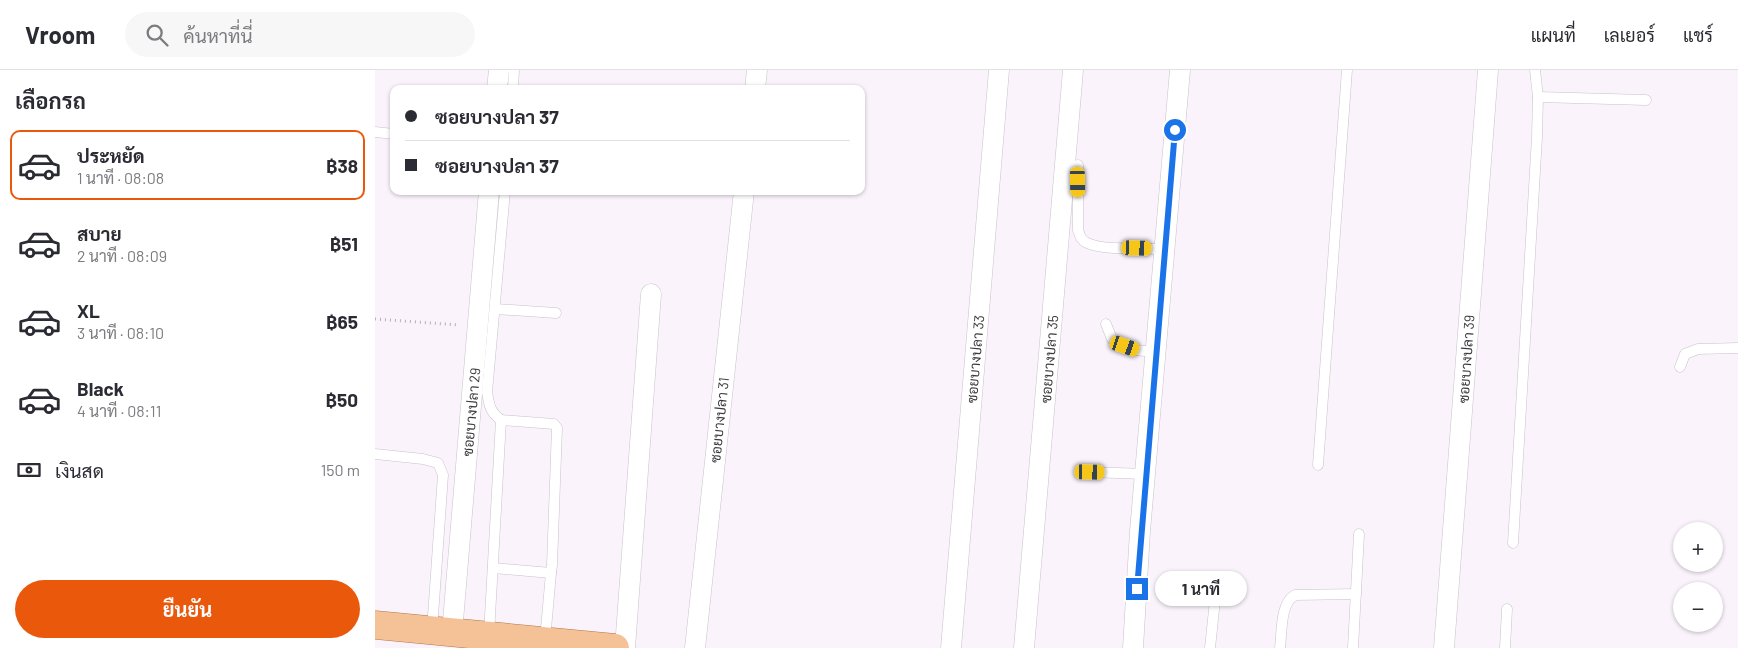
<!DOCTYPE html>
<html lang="th">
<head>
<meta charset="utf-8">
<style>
	:root { --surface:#fff; --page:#f7f7f7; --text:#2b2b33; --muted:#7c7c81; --line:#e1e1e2; --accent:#ea580c }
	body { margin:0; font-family:Barlow,Sarabun,sans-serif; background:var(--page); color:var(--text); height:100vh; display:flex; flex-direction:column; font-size:19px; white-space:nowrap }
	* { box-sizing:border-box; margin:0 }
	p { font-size:16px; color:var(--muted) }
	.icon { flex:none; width:28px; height:28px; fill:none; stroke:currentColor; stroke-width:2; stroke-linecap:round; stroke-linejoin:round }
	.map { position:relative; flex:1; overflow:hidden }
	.drawer { display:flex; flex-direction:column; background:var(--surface); width:375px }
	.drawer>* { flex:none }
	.banner { position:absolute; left:15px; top:15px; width:475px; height:110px; border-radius:10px; box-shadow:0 1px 4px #0004; display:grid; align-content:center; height:110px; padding:0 15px; background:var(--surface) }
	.buttons { position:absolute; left:1298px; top:452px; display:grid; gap:10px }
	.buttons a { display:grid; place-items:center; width:50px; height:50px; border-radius:50%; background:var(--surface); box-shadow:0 1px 4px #0004; font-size:25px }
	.end { position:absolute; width:22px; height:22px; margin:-11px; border:6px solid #1a73e8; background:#fff; box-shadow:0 0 0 2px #fff }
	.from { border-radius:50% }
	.bubble { position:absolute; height:35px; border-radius:18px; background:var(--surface); box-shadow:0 1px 4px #0004; font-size:16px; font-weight:700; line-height:35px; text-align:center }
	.car { position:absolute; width:15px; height:30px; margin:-15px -8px; border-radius:6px; box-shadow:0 0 4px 1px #0007; background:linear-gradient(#f5c518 24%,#345 0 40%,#f5c518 0 76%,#345 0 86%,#f5c518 0) }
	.banner b { display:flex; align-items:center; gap:18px; height:48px; font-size:19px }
	.banner b+b { border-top:1px solid var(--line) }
	.banner i { width:12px; height:12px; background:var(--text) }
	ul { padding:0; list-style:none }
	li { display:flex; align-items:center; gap:15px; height:70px; margin:0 10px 8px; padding:0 5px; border:2px solid transparent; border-radius:10px }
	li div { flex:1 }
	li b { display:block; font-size:19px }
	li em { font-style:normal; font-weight:700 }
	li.selected { border-color:var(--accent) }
	li>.icon { width:45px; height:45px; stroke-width:1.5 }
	h2 { padding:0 15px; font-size:22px; line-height:60px }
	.pay { display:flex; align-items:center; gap:12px; height:55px; padding:0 15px; font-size:19px }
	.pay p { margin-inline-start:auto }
	.primary-button { display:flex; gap:10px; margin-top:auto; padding:10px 15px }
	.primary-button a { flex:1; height:58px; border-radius:30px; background:var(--accent); color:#fff; font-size:20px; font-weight:700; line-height:58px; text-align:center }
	header { display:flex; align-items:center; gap:30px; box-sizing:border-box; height:70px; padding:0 25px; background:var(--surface); border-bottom:1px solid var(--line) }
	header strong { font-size:24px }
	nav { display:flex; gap:28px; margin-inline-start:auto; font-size:18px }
	.search { width:350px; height:45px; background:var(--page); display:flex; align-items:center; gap:12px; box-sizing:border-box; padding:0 18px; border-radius:28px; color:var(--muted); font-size:19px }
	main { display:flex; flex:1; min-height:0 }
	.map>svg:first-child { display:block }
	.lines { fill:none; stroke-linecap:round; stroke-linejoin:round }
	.lane-casing { stroke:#c8c2c9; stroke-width:11 }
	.street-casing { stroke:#c8c2c9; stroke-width:21 }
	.primary-casing { stroke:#b0784b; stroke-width:29 }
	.path { stroke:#b4afb5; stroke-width:3; stroke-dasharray:1 4; stroke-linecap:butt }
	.lane { stroke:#fff; stroke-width:10 }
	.street { stroke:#fff; stroke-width:20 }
	.primary { stroke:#f5c298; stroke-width:28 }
	.route { stroke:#1a73e8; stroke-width:6 }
	.labels { text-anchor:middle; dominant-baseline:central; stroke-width:4.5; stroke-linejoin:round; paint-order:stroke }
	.street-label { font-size:14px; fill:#3c3a3d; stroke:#fff }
</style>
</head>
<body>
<header>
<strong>Vroom</strong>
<div class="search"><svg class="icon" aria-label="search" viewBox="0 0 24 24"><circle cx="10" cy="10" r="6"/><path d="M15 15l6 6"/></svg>ค้นหาที่นี่</div>
<nav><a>แผนที่</a><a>เลเยอร์</a><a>แชร์</a></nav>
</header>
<main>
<section class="drawer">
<h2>เลือกรถ</h2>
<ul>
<li class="selected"><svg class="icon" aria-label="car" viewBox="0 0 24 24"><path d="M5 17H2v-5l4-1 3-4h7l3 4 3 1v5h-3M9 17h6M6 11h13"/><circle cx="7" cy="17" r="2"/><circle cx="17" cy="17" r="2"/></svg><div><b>ประหยัด</b><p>1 นาที · 08:08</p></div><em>฿38</em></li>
<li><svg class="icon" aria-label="car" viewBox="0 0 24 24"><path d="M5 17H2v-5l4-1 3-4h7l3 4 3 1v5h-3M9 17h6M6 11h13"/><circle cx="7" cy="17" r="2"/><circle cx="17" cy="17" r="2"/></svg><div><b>สบาย</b><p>2 นาที · 08:09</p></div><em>฿51</em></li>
<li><svg class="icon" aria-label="car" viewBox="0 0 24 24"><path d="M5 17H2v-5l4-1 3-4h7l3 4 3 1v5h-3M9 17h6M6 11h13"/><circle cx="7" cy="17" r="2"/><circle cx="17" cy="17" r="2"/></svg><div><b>XL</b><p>3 นาที · 08:10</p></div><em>฿65</em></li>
<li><svg class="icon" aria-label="car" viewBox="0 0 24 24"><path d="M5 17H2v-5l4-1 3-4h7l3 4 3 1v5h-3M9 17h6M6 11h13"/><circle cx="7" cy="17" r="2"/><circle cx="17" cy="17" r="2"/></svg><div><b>Black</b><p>4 นาที · 08:11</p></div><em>฿50</em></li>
</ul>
<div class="pay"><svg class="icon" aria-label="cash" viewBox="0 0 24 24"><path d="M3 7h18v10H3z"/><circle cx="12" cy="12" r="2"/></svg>เงินสด<p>150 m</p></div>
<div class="primary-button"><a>ยืนยัน</a></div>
</section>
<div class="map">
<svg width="1363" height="578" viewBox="0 0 1363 578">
	<rect width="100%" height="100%" fill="#faf3fb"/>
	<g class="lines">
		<defs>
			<g id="lane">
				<path d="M138 19 139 0"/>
				<path d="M1163 27 1271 30"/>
				<path d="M0 62 19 64"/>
				<path d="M703 95V160C705 166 706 170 712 173 730 181 769 178 790 179"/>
				<path d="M120 239 181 243"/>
				<path d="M731 254 737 269 760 280 781 282"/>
				<path d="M1305 297 1310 284 1323 279 1363 278"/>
				<path d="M0 384 48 389 63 393 68 405 57 560"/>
				<path d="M943 395 972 0"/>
				<path d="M715 402 770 404"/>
				<path d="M1138 473 1162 67 1163 27 1160 0"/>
				<path d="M118 498 176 503 177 495 182 358 179 354 126 350"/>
				<path d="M114 564 126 350C115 342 114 335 112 322L130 121"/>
				<path d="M170 570 176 503"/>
				<path d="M835 578 840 530"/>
				<path d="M905 578C907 563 905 533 920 525L981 524"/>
				<path d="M978 578 984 464"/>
				<path d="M1130 578 1132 539"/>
			</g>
			<g id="street">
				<path d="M122 19 124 0"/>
				<path d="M380 19 382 0"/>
				<path d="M77 563 114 121"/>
				<path d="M250 578 276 224"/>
				<path d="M320 578 369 121"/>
				<path d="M576 578 624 0"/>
				<path d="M649 578 698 0"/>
				<path d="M758 578 765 461 805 0"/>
				<path d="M1069 578 1113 0"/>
			</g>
			<path id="primary" d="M0 555 240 578"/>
		</defs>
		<use href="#lane" class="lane-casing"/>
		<use href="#street" class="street-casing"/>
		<use href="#primary" class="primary-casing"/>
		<path class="path" d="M0 249 84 255"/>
		<use href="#lane" class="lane"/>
		<use href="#street" class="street"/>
		<use href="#primary" class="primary"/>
	</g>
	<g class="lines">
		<path class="route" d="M762 519 800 60"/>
	</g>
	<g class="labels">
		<g class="street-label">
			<text transform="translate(600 289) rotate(-85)">ซอยบางปลา 33</text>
			<text transform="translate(674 289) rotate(-85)">ซอยบางปลา 35</text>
			<text transform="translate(1091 289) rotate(-86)">ซอยบางปลา 39</text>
			<text transform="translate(96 342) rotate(-85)">ซอยบางปลา 29</text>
			<text transform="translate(344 350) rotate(-84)">ซอยบางปลา 31</text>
		</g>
	</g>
</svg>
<div class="buttons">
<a>+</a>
<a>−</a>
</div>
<i class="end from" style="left:800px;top:60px"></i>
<i class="end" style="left:762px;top:519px"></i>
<div class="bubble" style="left:780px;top:501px;width:92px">1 นาที</div>
<i class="car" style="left:703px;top:112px;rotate:179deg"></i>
<i class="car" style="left:762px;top:178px;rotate:92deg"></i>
<i class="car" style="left:750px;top:276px;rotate:109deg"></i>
<i class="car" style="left:715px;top:402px;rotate:91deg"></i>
<div class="banner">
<b><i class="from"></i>ซอยบางปลา 37</b>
<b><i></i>ซอยบางปลา 37</b>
</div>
</div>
</main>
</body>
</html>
